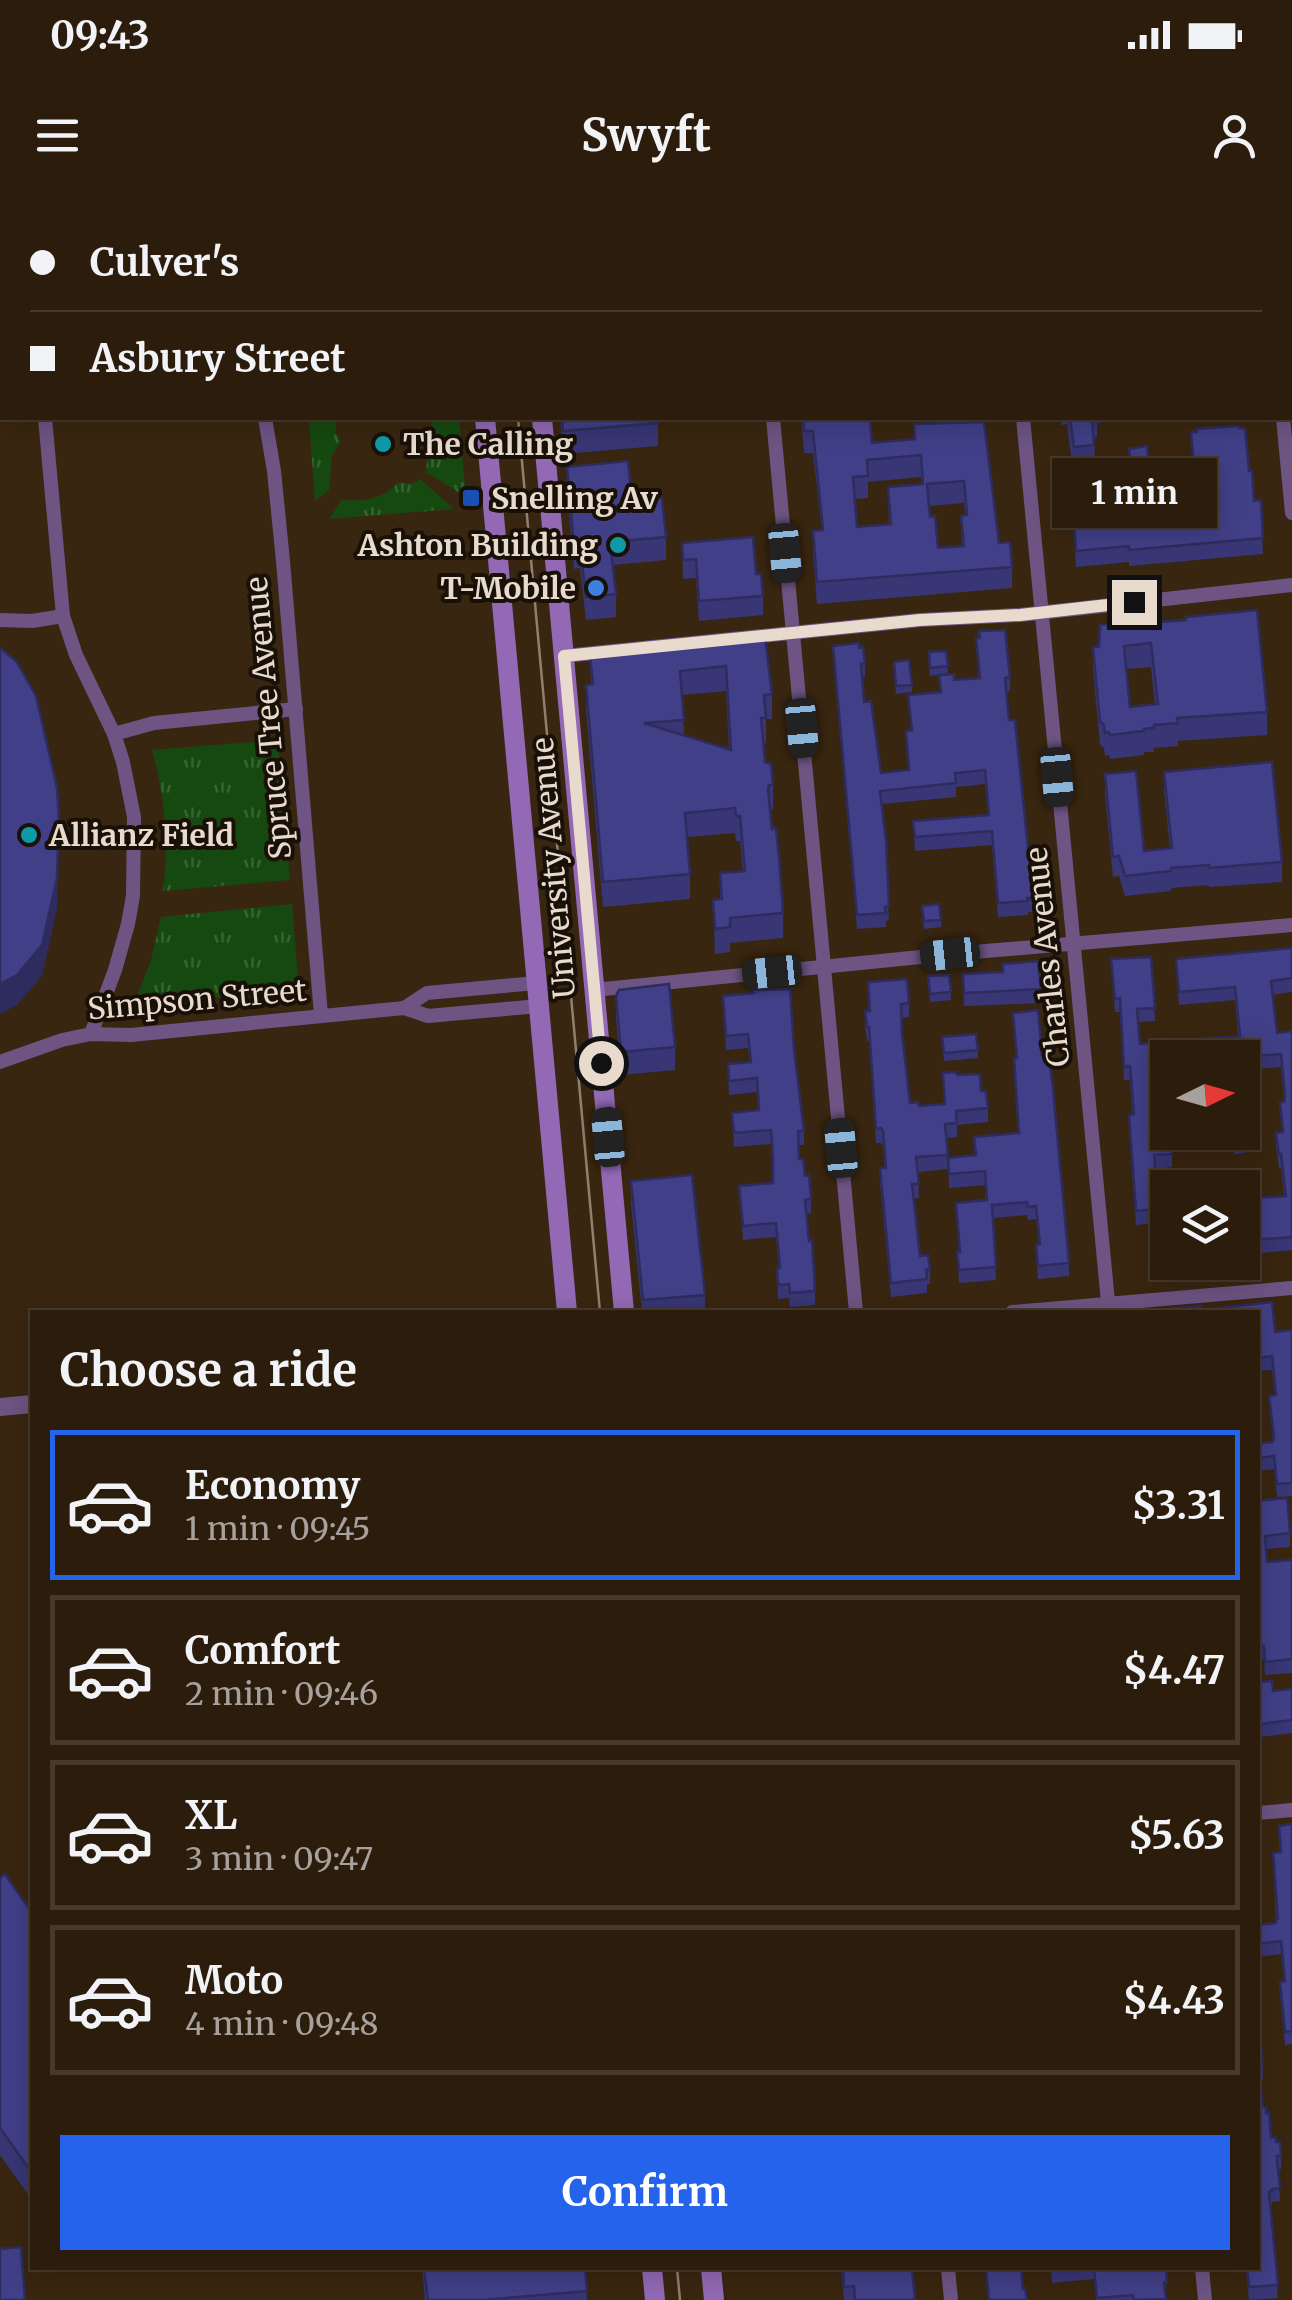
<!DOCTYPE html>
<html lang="en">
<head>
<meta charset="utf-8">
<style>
	:root { --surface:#2b1c0c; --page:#332515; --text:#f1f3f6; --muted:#a6a19d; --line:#473a2d; --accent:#2563eb }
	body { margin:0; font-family:Merriweather,serif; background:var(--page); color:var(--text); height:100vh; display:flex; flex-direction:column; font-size:38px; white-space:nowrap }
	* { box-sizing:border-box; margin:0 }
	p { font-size:32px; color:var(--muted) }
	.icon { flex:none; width:55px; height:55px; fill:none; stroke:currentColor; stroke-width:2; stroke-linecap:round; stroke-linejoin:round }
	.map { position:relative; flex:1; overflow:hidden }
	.drawer { position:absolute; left:30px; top:1110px; width:1230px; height:960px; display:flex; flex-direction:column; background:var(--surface); border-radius:0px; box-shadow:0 5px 25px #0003,0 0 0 2px var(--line) }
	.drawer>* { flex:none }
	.top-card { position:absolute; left:0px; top:0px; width:1292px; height:220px; box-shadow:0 5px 25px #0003,0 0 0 2px var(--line); display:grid; align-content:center; height:220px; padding:0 30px; background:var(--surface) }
	.needle { width:65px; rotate:85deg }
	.buttons { position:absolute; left:1150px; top:840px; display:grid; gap:20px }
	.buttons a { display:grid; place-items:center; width:110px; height:110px; border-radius:0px; background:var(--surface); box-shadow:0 5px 25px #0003,0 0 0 2px var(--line); font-size:50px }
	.end { position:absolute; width:45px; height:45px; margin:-22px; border:12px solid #e8dbce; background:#111; box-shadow:0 0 0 5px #111 }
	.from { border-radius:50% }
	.bubble { position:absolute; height:70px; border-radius:0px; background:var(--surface); box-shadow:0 5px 25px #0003,0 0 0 2px var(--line); font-size:32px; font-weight:700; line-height:70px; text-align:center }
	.car { position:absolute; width:30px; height:60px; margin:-30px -15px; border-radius:12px; box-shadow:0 0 8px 2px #0007; background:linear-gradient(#222 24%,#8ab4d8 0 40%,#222 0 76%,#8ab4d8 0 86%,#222 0) }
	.top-card b { display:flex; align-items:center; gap:35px; height:95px; font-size:38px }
	.top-card b+b { border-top:2px solid var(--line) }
	.top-card i { width:25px; height:25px; background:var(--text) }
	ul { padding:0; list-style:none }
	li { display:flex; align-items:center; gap:30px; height:150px; margin:0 20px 15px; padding:0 10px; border:5px solid var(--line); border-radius:0px }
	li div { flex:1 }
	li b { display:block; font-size:38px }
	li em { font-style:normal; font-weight:700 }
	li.on { border-color:var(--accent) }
	li>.icon { width:90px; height:90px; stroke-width:1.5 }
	h2 { padding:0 30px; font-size:45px; line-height:120px }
	.action { display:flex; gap:20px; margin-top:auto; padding:20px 30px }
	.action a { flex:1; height:115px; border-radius:0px; background:var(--accent); color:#fff; font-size:40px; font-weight:700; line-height:115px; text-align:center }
	.status { display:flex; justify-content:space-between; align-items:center; height:70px; padding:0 50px; background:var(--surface); direction:ltr }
	.status svg { height:28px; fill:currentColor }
	header { display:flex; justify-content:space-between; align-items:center; height:130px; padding:0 30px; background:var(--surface); font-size:45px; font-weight:700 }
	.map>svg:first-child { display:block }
	.grass { fill:url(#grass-tufts) }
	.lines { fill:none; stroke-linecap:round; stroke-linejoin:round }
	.minor { stroke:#6d5483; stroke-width:14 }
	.tertiary { stroke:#6d5483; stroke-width:18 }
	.secondary { stroke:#9369b5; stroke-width:20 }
	.primary { stroke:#b07adc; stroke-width:20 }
	.tram { stroke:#90806e; stroke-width:2.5 }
	.wall { fill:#383674; fill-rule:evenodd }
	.shaded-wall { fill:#2e2c5e }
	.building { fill:#413f87; stroke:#2e2c5e; stroke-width:2.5; fill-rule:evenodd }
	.route { stroke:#e8dbce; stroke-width:12 }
	.culture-dot { fill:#0f9aa8; stroke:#191108; stroke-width:4 }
	.transit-dot { fill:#1a4fb4; stroke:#191108; stroke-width:4 }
	.shop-dot { fill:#3f7fe0; stroke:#191108; stroke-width:4 }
	.labels { text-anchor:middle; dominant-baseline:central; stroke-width:8; stroke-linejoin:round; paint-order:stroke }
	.poi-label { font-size:30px; font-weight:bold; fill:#e8dbce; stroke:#191108; text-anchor:start }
	.street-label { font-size:30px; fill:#e8dbce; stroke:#191108 }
</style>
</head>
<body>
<div class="status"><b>09:43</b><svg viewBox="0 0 49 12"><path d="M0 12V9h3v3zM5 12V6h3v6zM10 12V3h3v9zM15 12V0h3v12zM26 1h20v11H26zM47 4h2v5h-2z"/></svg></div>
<header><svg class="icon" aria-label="menu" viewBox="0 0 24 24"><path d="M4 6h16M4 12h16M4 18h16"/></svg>Swyft<svg class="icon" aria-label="person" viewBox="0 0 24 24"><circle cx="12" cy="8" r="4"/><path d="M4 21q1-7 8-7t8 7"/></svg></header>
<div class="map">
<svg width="1292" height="2100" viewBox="0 0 1292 2100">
	<defs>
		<pattern id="grass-tufts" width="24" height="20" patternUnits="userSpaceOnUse" patternTransform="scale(2.5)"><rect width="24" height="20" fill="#154910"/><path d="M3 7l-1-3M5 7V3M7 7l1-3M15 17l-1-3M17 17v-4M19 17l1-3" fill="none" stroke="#376332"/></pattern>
	</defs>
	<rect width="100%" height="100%" fill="#392610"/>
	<g class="grass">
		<path d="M309 218 336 219V234L341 242 332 255 329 290 315 301Z"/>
		<path d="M433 218H459L466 297 426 272 427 260 424 251Z"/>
		<path d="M420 279 454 309 329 319 342 300C363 302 383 299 398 283H414Z"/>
		<path d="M278 540 290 680 163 691C169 643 165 597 152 550Z"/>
		<path d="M292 704 299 790 134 804 151 760 161 717Z"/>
	</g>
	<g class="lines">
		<g class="minor">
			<path d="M24 0V2"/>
			<path d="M241 0V2"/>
			<path d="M746 0V2"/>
			<path d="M1008 0 1009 2"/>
			<path d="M1268 0V2"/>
			<path d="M45 218 63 416 76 455 114 534 123 562 134 617 133 696 128 724 115 770 91 834"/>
			<path d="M265 218 274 271 283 361 321 815"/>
			<path d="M773 218 856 1112"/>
			<path d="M1023 218 1109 1112"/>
			<path d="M1283 218 1292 313"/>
			<path d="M0 420 32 421 63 416"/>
			<path d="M564 456 920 420 1020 415 1292 385"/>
			<path d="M114 534 154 523 296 509"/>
			<path d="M594 790 950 754 1292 725"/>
			<path d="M404 808 427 793 536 783"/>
			<path d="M0 862 62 840 91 834 131 835 404 808 428 816 539 806"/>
			<path d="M1012 1112 1292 1088"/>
			<path d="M1258 1613 1292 1610"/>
			<path d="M948 2068 951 2100"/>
			<path d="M1202 2068 1205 2100"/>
		</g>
		<path class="tertiary" d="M0 1207 32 1204"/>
		<g class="secondary">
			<path d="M465 0 466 2"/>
			<path d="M522 0V2"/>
			<path d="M485 218 567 1112"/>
			<path d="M542 218 624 1112"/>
			<path d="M652 2068 655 2100"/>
			<path d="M711 2068 714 2100"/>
		</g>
		<g class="primary">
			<path d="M1290 28 1292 27"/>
			<path d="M1290 60 1292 59"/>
			<path d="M0 146H2"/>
			<path d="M0 179 2 178"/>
		</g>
		<g class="tram">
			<path d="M499 0V2"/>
			<path d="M518 218 600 1112"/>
			<path d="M677 2068 680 2100"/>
		</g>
	</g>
	<g class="wall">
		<rect x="1038" y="0" width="57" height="2"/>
		<rect x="1178" y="0" width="57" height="2"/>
		<path d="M0 15 2 39V119H0Z"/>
		<path d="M560 218H658V246L563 254Z"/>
		<path d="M801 218H888L870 219 872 243 914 239V224L984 222 999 343 1012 367V388L817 404 813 353V331L822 330 813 253H804ZM921 277 922 284 888 287 889 324 857 327 854 299 868 298V282ZM964 303 965 315 961 316 962 346 938 348 930 317 929 306Z"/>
		<path d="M1060 218H1144L1097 223V237H1095L1094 277 1074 279 1067 224 1061 225Z"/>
		<path d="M1191 232 1249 271 1254 301 1261 300 1263 354 1129 366V362L1076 367 1072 292 1129 287 1193 276Z"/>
		<path d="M1129 249 1149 262V270L1131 273Z"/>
		<path d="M567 267 632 301 666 337V360L613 365 616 394V417L586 420 580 368 574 369 567 290Z"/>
		<path d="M682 343 756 374 763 396V415L699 421 696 378 683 379Z"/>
		<path d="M1147 423 1267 512V535L1178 541V546L1154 548V552H1144V555L1110 559 1109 555 1105 556 1104 548 1100 545 1093 470V447H1099ZM1151 467 1155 505 1130 507 1126 469Z"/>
		<path d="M765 437 772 494V519H766V543H764L765 562 773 585V610H770L783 713V738L730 743V752L715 754 713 700 720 699V673L743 672 740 641H736L735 633 687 637 690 674V699L603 707 586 510V485L591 484 590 454ZM726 491 729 549 684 535 682 495Z"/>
		<path d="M976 438 1010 477V491L1006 492 1009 520 1033 698V712H1028V715L998 717 992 645 915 651 913 621 988 615 985 584 956 587V597L881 604 889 720 886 721V727L857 729 833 446 859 448 865 463V477H862L864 502 881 573 908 570 906 531H911L908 495 940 492 939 475 954 480 979 478Z"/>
		<path d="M946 451 948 474 930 476 929 452Z"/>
		<path d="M894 470 912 485V492L896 494Z"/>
		<path d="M1164 572 1282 662V682L1209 687V685L1171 688V691L1125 696 1119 676 1113 677 1105 594V574L1144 651 1170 648 1164 591Z"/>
		<path d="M922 706 941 720V727L924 729Z"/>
		<path d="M1292 748V792L1273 795 1277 833 1292 831V1050L1242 1055V988H1197V980L1256 976 1258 998 1284 996 1281 968H1279L1276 946V933L1282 932 1280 902 1284 901 1281 867 1246 870 1249 894 1250 952 1234 954 1233 940 1172 946V967L1155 969 1158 1002H1168V1035L1158 1036 1157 1023 1136 1025 1129 928V915L1132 914 1130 880H1124L1120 812H1115L1111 759 1151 757 1155 821 1138 822 1140 844 1157 843 1159 874 1168 873V932H1242V858H1183V840L1238 836 1235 800 1179 805 1176 759Z"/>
		<path d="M963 774 1041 789V803L964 806Z"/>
		<path d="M949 775 951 800 930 802 928 776Z"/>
		<path d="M868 782 909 803V817L901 818 910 903 919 906 944 904 943 873 957 875 981 891 988 908V922L957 925V937L946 938 948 969 918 972 919 998H914L920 1056 930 1069V1084H927V1093L891 1097 880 983V968H885L883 945 881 943H876L869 841H867L865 826V811H869Z"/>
		<path d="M616 796 675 847V870L621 875 616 819Z"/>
		<path d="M723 796 794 850 804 931V945H798L799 959 811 999V1013L806 1014 815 1091V1105L790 1107 789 1098 778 1099 777 1069 779 1068 776 1037 743 1040 739 986 773 983V971L771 944 734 947 732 913 758 910 757 892 729 895 728 864 750 862 748 848 726 850Z"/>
		<path d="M1013 813 1042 855 1069 1063V1076L1038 1079 1036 1058V1045L1039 1044 1036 1019 1028 1020 1027 1015 993 1018 996 1080 959 1083 957 1052H959L956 1003 986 1001 985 985 949 988 948 958 975 955 974 937 1018 933 1014 871V858H1016Z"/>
		<path d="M942 837 978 850V858L944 861Z"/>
		<path d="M631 981 705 1095V1112H642L631 1004Z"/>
		<path d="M1272 1102 1275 1132 1292 1130V1296L1277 1297 1274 1269 1258 1271V1243L1273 1241 1269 1196 1275 1195 1272 1170 1258 1171V1112H1160V1110L1201 1106V1110Z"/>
		<path d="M1258 1301 1290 1333V1347L1266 1349 1267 1362 1292 1360V1473L1265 1475 1264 1459 1258 1460Z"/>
		<path d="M1258 1482 1273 1491 1292 1489V1533L1261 1537Z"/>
		<path d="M1292 1624V1844L1285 1845 1280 1795V1782H1284L1281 1754 1258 1757V1725L1276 1723 1273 1653H1280L1279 1626Z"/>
		<path d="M0 1678 32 1713V2000L0 1955Z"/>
		<path d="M1258 1823 1263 1866V1880H1260L1263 1907 1271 1938 1276 1942 1281 1956V1969H1278L1280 2001 1272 2002V2004L1271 2005 1278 2098 1249 2100 1246 2068H1258Z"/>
		<path d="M422 2068H585L587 2100H425Z"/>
		<path d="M841 2068H912L915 2100H844Z"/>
		<path d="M1051 2068H1170H1166V2100H1096L1094 2079 1052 2083Z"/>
	</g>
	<path class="shaded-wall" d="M59 620 57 709 42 776 17 805 0 814V784Z"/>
	<g class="building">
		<path d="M59 0H209V2H60Z"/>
		<rect x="272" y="0" width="175" height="2"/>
		<path d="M774 0H932V2H775Z"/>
		<path d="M0 15 2 39V81H0Z"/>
		<path d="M562 218H658V223L563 231Z"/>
		<path d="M803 218H870L872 243 915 239 914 224 984 222 999 343 1010 342 1012 367 817 382 813 331 823 330 813 231H804ZM921 255 923 284 888 287 891 324 857 327 853 277 868 276 867 260ZM964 281 967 315 961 316 964 346 938 348 935 316 930 317 927 284Z"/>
		<path d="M1070 218H1092L1094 245 1074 247Z"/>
		<path d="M1239 226V228H1245L1249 271H1252L1254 301 1261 300 1263 338 1129 350V346L1076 351 1072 292 1130 287 1129 282 1195 276 1191 232H1197V229Z"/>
		<path d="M1147 246 1149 262 1131 265 1129 249Z"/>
		<path d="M628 261 632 301 662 298 666 337 610 342 616 394 586 397 580 345 574 346 567 267Z"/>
		<path d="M753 337 756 374H761L763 396 699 401 696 359 683 360 682 343Z"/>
		<path d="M1257 410 1267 512 1177 518 1178 523 1154 525V528L1144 529V531L1110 535 1109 532 1105 533 1104 525 1100 522 1093 447H1099L1100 425 1147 420V423L1186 420V417ZM1151 443 1158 504 1130 507 1124 446Z"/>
		<path d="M1005 430 1010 477 1005 478 1009 520H1015L1033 698H1027L1028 701 998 703 992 631 915 637 913 621 989 615 985 570 955 573 956 583 880 591 886 641 889 706 885 707 886 713 857 715 833 446 859 443V448L863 447 865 463 861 464 864 502 871 501 881 573 909 570 906 531 912 530 908 495 941 492 939 475 954 474V480L980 478 976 438H980L979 431Z"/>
		<path d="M765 437 772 494 764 495 766 518H761L765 562 771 564 773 585H769L768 589 772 629 776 628 779 657 783 713 730 718V727L715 729 713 700 722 699 720 673 745 671 740 616H736L735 608 685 613 690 674 603 682 586 485 593 484 590 454ZM726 466 731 550 644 523 684 520 680 471Z"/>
		<path d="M0 448 16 461 36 496 57 588 59 620 57 678 42 745 17 775 0 784Z"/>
		<path d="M946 451 948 466 930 468 929 452Z"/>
		<path d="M909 460 912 485 896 486 894 462Z"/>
		<path d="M1272 562 1282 662 1209 668V665L1171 668V671L1125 676 1119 656 1113 657 1105 574 1136 571 1144 651 1172 648 1164 572Z"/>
		<path d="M939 704 941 720 924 721 922 706Z"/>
		<path d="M1292 748V778L1271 781 1277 833 1292 831V1037L1242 1041V988H1198L1197 980 1256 976 1258 998 1286 996 1281 954 1279 955 1276 933 1283 932 1280 902H1284L1285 897 1281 854 1244 857 1249 894 1250 939 1234 940 1233 932H1242V858H1184L1183 840 1240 836 1235 787 1179 792 1176 759Z"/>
		<path d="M1151 757 1155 808 1137 809 1140 844 1157 843 1159 874 1168 873V932H1173L1170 933 1172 954 1154 955 1158 1002H1168V1021L1158 1022 1157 1009 1136 1011 1129 915 1134 914 1130 866 1124 867 1120 798 1115 799 1111 759Z"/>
		<path d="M1038 761 1041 789 964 793 963 774 1003 772V764Z"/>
		<path d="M949 775 951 792 930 794 928 776Z"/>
		<path d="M907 779 909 803 901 804 902 833 910 903 918 902 919 906 945 904 943 873 956 872 957 875 980 874 981 891H986L988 908 956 911 957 923 945 924 948 955 916 957 919 984H912L920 1056 928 1055 930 1069 926 1070 927 1079 891 1083 880 968H886L883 931 881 928 876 929 869 827H867L865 811H870L868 782Z"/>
		<path d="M669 784 675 847 621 852 616 796 619 790Z"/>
		<path d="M790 789 794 850 804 931H798L799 959H803L805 976 809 975 811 999 805 1000 809 1041 812 1040 815 1091 790 1093 789 1084 778 1085 777 1069 780 1068 776 1023 743 1026 739 986 773 983V958L771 930 734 933 732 913 759 910 757 878 729 881 728 864 751 862 748 834 726 836 723 796 754 793 753 790Z"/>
		<path d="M1038 810 1042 855H1049L1053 889 1069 1063 1038 1066 1036 1045 1040 1044 1036 1006 1028 1007 1027 1002 992 1005 996 1067 959 1070 957 1052H960L956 1003 987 1000 985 971 949 974 948 958 976 955 974 937 1019 933 1014 858H1017L1013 813Z"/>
		<path d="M976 834 978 850 944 853 942 837Z"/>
		<path d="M692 975 705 1095 643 1100 631 981Z"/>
		<path d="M1272 1102 1275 1132 1292 1130V1283L1277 1284 1274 1256 1258 1258V1243L1272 1242 1274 1238 1269 1196 1276 1195 1272 1156 1258 1158V1112H1160V1110L1201 1106V1110Z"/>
		<path d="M1287 1298 1290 1333 1265 1336 1267 1362 1292 1360V1459L1265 1462 1264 1446H1258V1301Z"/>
		<path d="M1272 1481 1273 1491 1292 1489V1520L1261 1524 1258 1482Z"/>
		<path d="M1292 1624V1831L1285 1832 1280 1782 1285 1781 1281 1741 1258 1744V1725L1276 1723V1719H1278L1273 1653 1281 1652 1279 1626Z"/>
		<path d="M5 1674 32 1713V1973L0 1928V1678Z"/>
		<path d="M1259 1822 1263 1866 1259 1867 1263 1907H1266V1913L1269 1912 1271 1938 1276 1937V1942H1280L1281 1956H1277V1961L1280 1988 1272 1989V1991L1269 1992 1278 2085 1249 2087 1247 2068H1258Z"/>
		<path d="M21 2047 25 2100H0V2049Z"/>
		<path d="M424 2068H585L587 2091 483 2100H428Z"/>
		<path d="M843 2068H912L915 2100H855L854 2086 844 2087Z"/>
		<path d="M986 2068H1021L1023 2089 1025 2088 1027 2100H989Z"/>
		<path d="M1094 2068H1166L1167 2083H1164L1166 2099 1134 2100 1133 2095 1097 2098Z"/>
	</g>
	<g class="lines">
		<path class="route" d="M601 863 564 456 920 420 1020 415 1134 402"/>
	</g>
	<g class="culture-dot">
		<circle cx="383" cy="244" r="10"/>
		<circle cx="618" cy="345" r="10"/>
		<circle cx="29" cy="635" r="10"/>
	</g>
	<rect class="transit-dot" x="461" y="288" width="20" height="20" rx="5"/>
	<circle class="shop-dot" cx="596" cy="388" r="10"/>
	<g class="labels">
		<g class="poi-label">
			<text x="403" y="244">The Calling</text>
			<text x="491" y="298">Snelling Av</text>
			<text x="598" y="345" text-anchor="end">Ashton Building</text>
			<text x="576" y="388" text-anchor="end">T-Mobile</text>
			<text x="49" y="635">Allianz Field</text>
		</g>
		<g class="street-label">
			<text transform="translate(268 518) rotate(-95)">Spruce Tree Avenue</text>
			<text transform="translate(553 668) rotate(-95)">University Avenue</text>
			<text transform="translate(1047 757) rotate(-96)">Charles Avenue</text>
			<text transform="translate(197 799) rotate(-5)">Simpson Street</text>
		</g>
	</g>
</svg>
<div class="buttons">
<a><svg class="needle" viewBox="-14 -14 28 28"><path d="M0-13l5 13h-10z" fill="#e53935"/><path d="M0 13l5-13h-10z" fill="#a6a19d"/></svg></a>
<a><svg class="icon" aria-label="layers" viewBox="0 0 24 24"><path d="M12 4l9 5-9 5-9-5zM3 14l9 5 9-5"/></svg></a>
</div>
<i class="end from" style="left:601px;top:863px"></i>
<i class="end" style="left:1134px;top:402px"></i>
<div class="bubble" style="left:1052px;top:258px;width:165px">1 min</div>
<i class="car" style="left:785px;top:353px;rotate:175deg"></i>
<i class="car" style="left:802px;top:528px;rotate:175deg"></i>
<i class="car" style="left:1057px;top:577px;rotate:175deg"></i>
<i class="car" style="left:950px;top:754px;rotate:264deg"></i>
<i class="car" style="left:772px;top:772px;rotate:264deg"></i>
<i class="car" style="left:608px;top:937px;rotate:355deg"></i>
<i class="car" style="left:841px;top:948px;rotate:355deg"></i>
<div class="top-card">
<b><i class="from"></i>Culver's</b>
<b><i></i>Asbury Street</b>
</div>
<section class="drawer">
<h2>Choose a ride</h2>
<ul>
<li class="on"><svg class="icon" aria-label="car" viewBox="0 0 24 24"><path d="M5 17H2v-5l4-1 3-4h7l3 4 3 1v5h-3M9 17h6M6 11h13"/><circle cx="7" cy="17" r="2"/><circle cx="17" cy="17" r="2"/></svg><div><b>Economy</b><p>1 min · 09:45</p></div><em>$3.31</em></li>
<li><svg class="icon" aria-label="car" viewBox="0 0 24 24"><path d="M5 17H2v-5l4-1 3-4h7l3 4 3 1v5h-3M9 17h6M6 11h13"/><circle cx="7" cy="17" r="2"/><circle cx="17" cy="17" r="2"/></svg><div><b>Comfort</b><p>2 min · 09:46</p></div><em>$4.47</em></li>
<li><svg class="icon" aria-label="car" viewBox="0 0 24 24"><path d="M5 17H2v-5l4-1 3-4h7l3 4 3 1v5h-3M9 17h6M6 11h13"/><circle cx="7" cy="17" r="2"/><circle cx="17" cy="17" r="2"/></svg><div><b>XL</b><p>3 min · 09:47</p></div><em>$5.63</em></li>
<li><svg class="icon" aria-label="car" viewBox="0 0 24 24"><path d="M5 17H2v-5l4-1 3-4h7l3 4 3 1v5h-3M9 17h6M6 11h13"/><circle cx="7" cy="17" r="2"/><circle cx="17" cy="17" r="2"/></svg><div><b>Moto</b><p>4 min · 09:48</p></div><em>$4.43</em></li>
</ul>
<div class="action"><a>Confirm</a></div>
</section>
</div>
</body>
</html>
